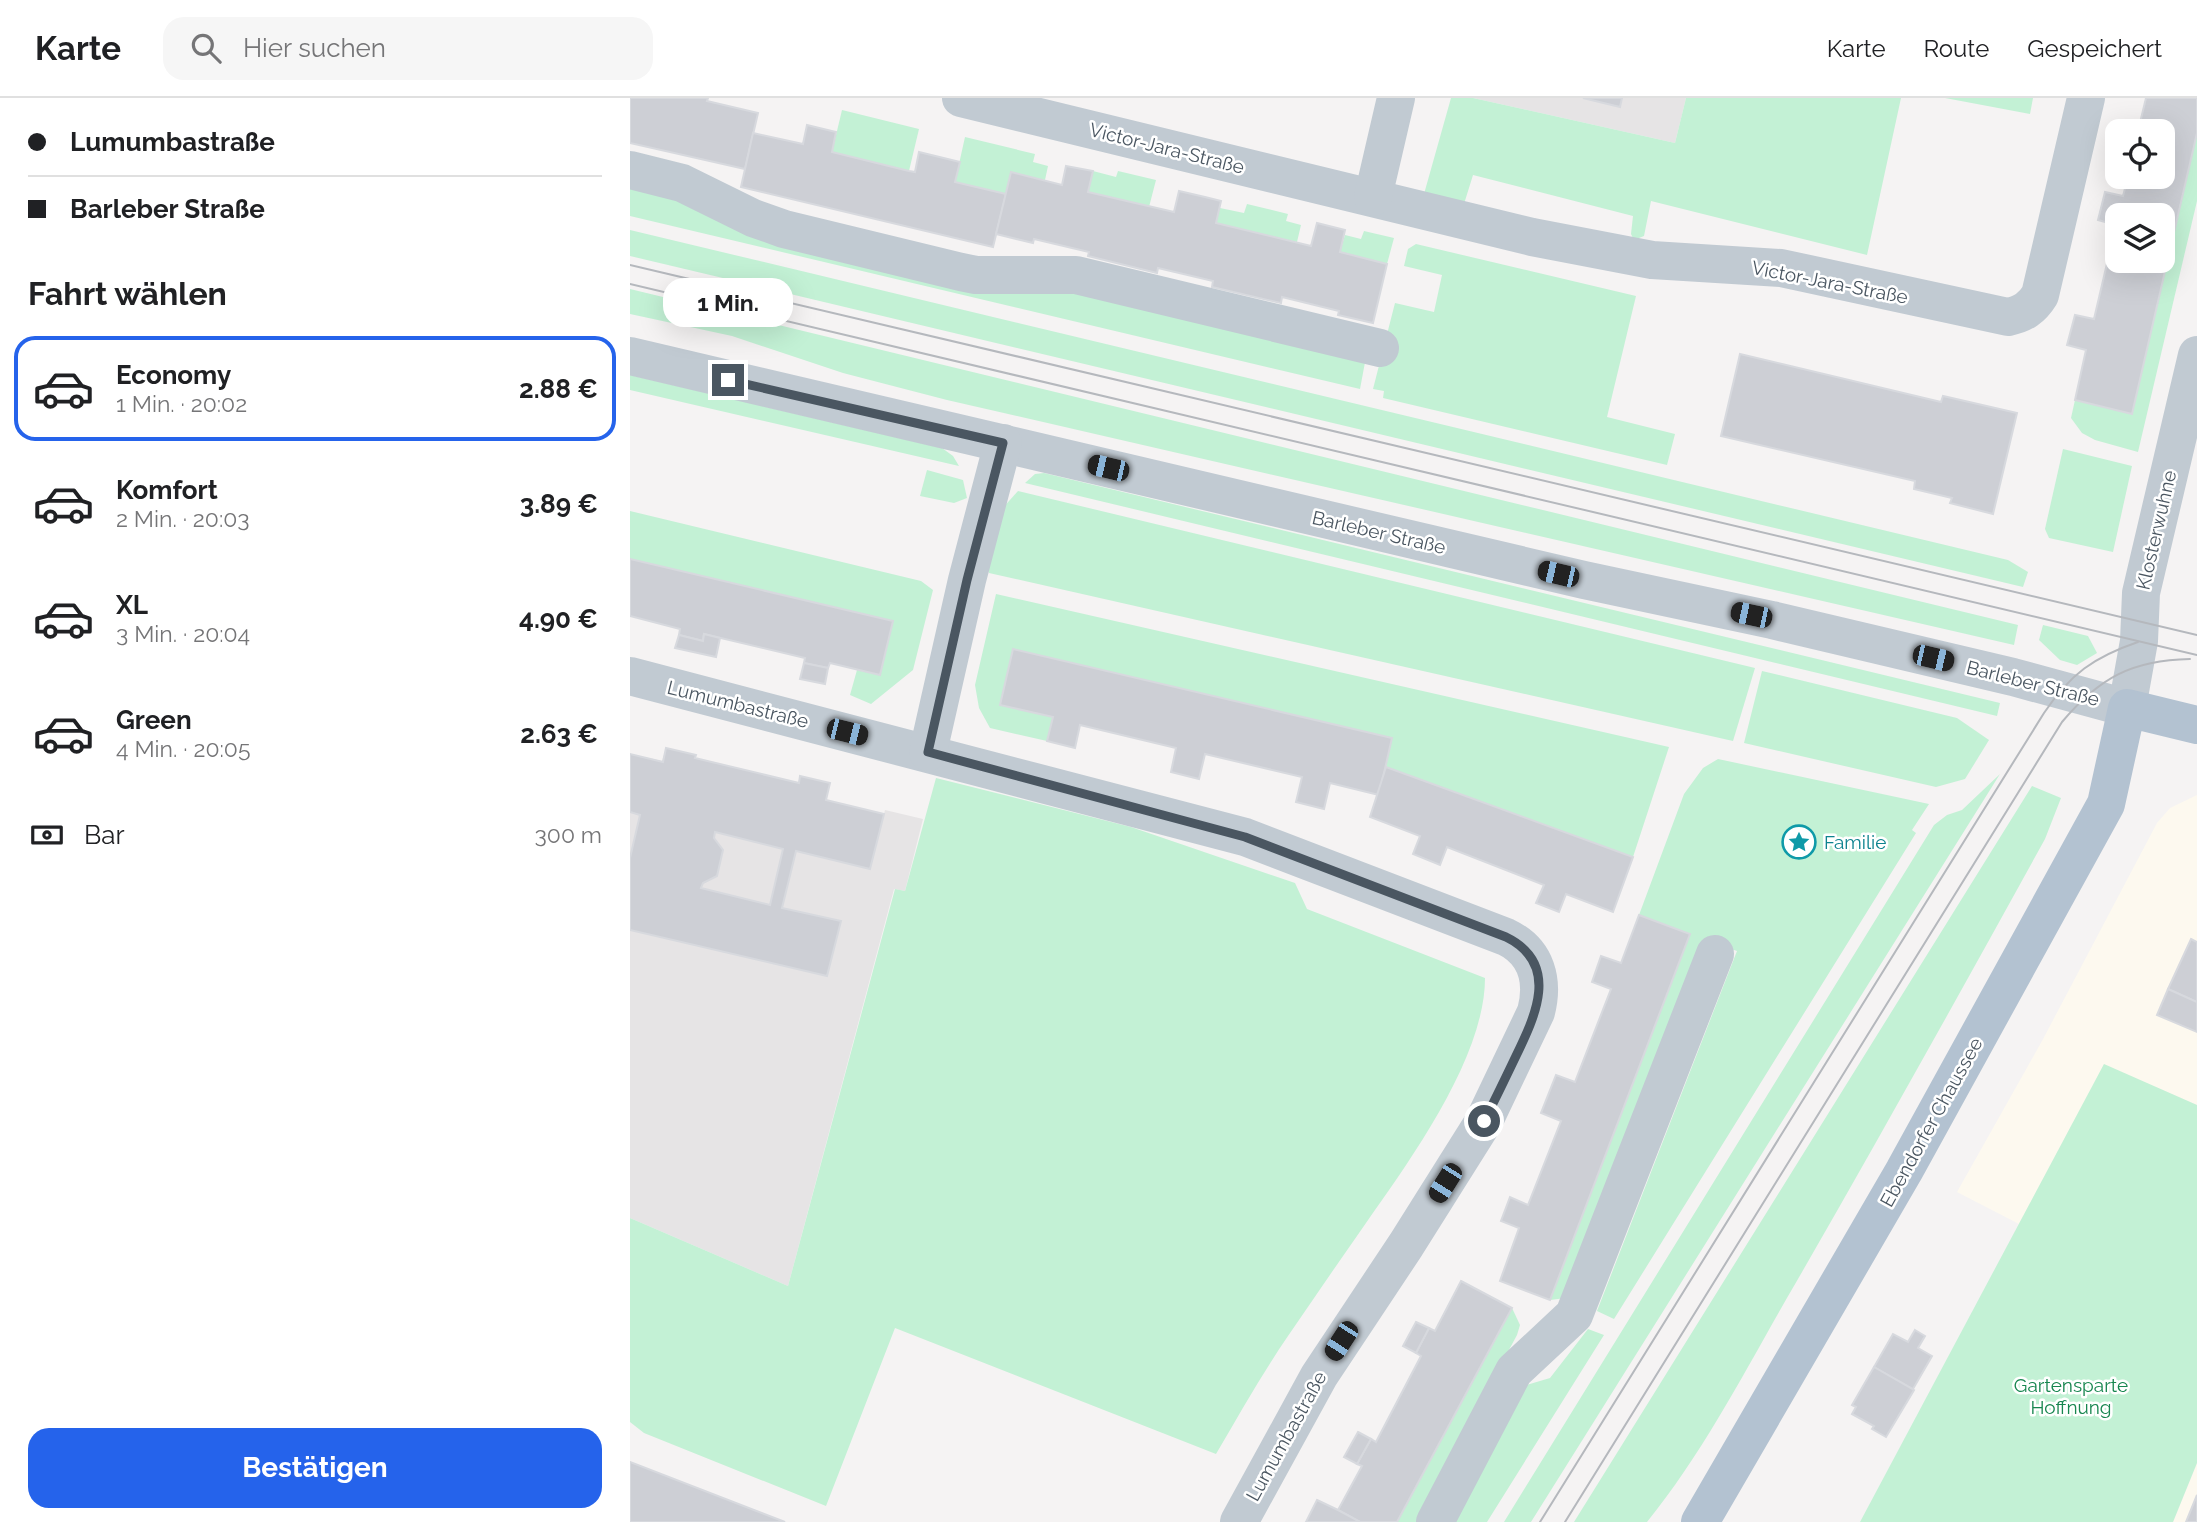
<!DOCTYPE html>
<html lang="de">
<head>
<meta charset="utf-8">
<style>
	:root { --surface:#fff; --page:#f6f6f6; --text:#202124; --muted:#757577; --line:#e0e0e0; --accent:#2563eb }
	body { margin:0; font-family:Raleway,sans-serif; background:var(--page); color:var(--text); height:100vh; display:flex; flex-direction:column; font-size:26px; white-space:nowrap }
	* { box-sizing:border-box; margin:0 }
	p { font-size:23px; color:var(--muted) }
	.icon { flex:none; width:38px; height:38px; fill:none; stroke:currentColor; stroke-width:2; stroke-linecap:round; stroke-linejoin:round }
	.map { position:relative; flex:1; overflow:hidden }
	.panel { display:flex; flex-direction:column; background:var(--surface); width:630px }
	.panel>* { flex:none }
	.hud { display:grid; align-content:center; height:154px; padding:0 28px; background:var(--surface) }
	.controls { position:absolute; left:1475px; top:21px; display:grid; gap:14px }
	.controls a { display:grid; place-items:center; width:70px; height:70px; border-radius:14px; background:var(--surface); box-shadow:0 7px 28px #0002; font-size:35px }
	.end { position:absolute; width:32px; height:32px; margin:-16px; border:9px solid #4a5661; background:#fff; box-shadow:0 0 0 4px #fff }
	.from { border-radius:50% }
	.bubble { position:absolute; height:49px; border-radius:21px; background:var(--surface); box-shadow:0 7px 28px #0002; font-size:23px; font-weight:700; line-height:49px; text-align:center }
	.car { position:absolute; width:21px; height:42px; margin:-21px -10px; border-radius:9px; box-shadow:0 0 5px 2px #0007; background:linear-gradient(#222 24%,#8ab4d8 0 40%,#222 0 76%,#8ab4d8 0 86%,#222 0) }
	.hud b { display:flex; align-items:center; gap:24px; height:66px; font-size:26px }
	.hud b+b { border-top:2px solid var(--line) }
	.hud i { width:18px; height:18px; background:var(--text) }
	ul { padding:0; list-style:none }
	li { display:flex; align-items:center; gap:21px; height:105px; margin:0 14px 10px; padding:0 14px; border:4px solid transparent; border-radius:21px }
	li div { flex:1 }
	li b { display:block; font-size:26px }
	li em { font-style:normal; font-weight:700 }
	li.selected { border-color:var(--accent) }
	li>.icon { width:63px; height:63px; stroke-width:1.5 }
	h2 { padding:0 28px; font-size:32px; line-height:84px }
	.pay { display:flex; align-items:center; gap:18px; height:77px; padding:0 28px; font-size:26px }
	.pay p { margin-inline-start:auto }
	.cta { display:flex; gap:14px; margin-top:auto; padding:14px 28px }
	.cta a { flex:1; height:80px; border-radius:21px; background:var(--accent); color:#fff; font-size:28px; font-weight:700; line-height:80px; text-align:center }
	header { display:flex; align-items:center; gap:42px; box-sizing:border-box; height:98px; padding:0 35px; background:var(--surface); border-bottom:2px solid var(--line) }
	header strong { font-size:33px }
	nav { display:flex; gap:38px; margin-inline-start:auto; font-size:24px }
	.search { width:490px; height:63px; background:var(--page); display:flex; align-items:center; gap:18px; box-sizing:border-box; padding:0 24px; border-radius:21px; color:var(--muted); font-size:26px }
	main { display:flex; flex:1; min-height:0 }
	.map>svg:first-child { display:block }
	.commercial { fill:#fdf9ef }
	.education { fill:#e6e4e5 }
	.green { fill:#c3f1d5 }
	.building { fill:#cdcfd5; stroke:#d7d9de; stroke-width:2; fill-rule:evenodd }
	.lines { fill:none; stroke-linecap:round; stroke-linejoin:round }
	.minor { stroke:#c1cad2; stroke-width:38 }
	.major { stroke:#b3c2d1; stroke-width:38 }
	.tram { stroke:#b5b8bd; stroke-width:2 }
	.route { stroke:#4a5661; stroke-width:9 }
	.labels { text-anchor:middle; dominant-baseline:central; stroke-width:5; stroke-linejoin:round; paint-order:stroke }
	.street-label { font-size:19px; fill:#4a5661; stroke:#fff }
	.culture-label { font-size:19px; fill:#0d838f; stroke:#fff; text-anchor:start }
	.park-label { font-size:19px; fill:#17864f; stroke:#fff }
</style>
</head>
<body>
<header>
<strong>Karte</strong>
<div class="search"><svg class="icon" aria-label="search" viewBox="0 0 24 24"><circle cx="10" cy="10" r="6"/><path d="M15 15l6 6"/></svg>Hier suchen</div>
<nav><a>Karte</a><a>Route</a><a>Gespeichert</a></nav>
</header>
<main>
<section class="panel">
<div class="hud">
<b><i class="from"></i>Lumumbastraße</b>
<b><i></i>Barleber Straße</b>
</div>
<h2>Fahrt wählen</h2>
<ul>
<li class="selected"><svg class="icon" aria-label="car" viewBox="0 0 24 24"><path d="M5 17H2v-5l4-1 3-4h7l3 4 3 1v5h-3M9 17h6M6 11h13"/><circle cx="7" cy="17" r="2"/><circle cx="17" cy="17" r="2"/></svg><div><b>Economy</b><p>1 Min. · 20:02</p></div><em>2.88 €</em></li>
<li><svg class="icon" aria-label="car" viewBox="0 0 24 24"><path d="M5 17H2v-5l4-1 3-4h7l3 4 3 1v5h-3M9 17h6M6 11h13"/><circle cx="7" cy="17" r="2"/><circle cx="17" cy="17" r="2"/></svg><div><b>Komfort</b><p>2 Min. · 20:03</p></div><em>3.89 €</em></li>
<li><svg class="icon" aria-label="car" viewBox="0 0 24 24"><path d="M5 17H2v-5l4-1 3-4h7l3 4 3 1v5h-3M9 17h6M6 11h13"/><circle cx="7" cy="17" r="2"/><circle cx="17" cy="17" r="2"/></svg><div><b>XL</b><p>3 Min. · 20:04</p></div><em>4.90 €</em></li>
<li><svg class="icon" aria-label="car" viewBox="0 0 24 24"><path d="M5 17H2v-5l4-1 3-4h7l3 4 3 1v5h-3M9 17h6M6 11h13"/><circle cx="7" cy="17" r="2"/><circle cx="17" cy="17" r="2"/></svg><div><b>Green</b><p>4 Min. · 20:05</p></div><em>2.63 €</em></li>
</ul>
<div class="pay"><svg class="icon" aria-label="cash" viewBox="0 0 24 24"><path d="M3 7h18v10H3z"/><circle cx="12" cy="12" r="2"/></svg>Bar<p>300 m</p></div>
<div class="cta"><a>Bestätigen</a></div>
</section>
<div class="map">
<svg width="1567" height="1424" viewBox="0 0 1567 1424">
	<rect width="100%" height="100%" fill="#f5f3f3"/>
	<g class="commercial">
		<path d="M1567 697V1007L1474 967 1389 1126 1327 1094 1412 943 1527 725 1540 710Z"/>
		<path d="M1567 1365V1424H1543Z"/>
	</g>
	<g class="education">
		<path d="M843 0H1056L1045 45Z"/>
		<path d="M36 650 66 657V661L168 685 170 678 200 685 196 703 254 716 255 712 293 721 275 793 264 791 158 1188 0 1120V656L32 663Z"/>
	</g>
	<g class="green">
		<path d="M821 0H843L1045 45 1056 0H1271L1237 157 1021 103 1014 138 1004 142 1001 136 1003 118 843 77 834 106 794 96Z"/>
		<path d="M1315 0H1403L1400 16Z"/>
		<path d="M212 12 289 31 279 73 202 54Z"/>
		<path d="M1567 35V103L1508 354 1465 342 1452 335 1441 320 1445 302 1502 315Z"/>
		<path d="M335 39 405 56 403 64 418 68 415 82 381 75 376 96 325 84Z"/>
		<path d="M463 73 486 79 488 73 526 82 519 109 458 94Z"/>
		<path d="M0 81 425 190 736 259 730 291 0 118Z"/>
		<path d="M617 106 658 116 656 123 671 127 667 144 586 125 590 110 614 115Z"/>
		<path d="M0 132 1378 462 1398 474 1393 489 0 158Z"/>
		<path d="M734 133 764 140 757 166 710 154 715 137 731 141Z"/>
		<path d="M786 146 1006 198 977 319 1045 336 1037 367 753 300 754 293 743 291 765 205 804 214 812 177 774 168 778 151Z"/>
		<path d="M0 191 1388 527 1384 547 317 302 213 275 102 238 0 216Z"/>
		<path d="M0 277 312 350 323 358 329 368 0 292Z"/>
		<path d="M1433 351 1502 368 1483 454 1419 440 1415 431Z"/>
		<path d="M297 372 333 382 337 400 324 405 290 398Z"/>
		<path d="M414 375 1370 605 1367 618 395 385 405 376Z"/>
		<path d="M388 393 1125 570 1103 643 359 475 357 468 370 413Z"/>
		<path d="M0 413 291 483 303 492 283 572 241 606 220 597 227 572 249 577 262 523 0 461Z"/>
		<path d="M366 496 1039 649 1003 759 756 669 762 640 370 607 423 619 417 643 360 630 349 610 345 587Z"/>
		<path d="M1413 527 1458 538 1467 555 1447 567 1430 562 1409 542Z"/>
		<path d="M1132 573 1327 620 1359 642 1335 681 1306 689 1114 645Z"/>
		<path d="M1088 661 1299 706 1282 732 1286 735 984 1221 967 1213 1107 853 1078 843 936 1200 920 1202 1057 836 1009 817 1054 696 1073 670Z"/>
		<path d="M1370 676 901 1424H874L1304 727 1317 717 1332 712Z"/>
		<path d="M306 680 501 729 665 785 677 811 855 880C855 959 781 1061 736 1125 710 1162 684 1200 658 1238 632 1276 609 1317 586 1356L265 1230 196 1408 14 1335 0 1324V1120L158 1188 265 791 275 793Z"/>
		<path d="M1402 688 1431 700 1415 741C1334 888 1252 1035 1168 1181 1120 1263 1077 1350 1017 1424H944Z"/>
		<path d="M1474 966 1567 1007V1365L1543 1424H1230Z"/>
		<path d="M882 1210 890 1227 887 1237 786 1424H767Z"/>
		<path d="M958 1231 974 1237 857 1424H817L890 1289 920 1280Z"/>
	</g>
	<g class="building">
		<path d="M0 0H78L77 3 128 15 115 71 0 45Z"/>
		<path d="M953 0H992L990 9Z"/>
		<path d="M1516 0H1567V35L1502 316 1445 302 1456 252 1437 247 1445 217 1464 221 1486 127 1468 122 1475 94 1493 98 1498 79H1533V33H1508ZM1488 117H1533V163H1488Z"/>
		<path d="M177 27 206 34 202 54 279 73 285 74 289 54 330 64 325 84 376 96 363 149 111 89 123 35 173 46Z"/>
		<path d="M436 68 463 73 458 94 544 114 549 93 575 99 591 103 586 125 681 148 687 125 715 132 710 154 757 166 743 225 708 217 709 213 652 199 651 205 582 189 583 183 528 170 527 175 458 158 459 154 404 141 403 145 366 136 381 74 432 87Z"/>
		<path d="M1110 256 1311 304 1313 298 1387 315 1363 416 1320 405 1322 400 1284 391 1285 383 1091 338Z"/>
		<path d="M0 461 263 523 250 577 200 565 198 570 174 565 175 560 74 536 73 543 49 537 50 531 0 518Z"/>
		<path d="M74 536 90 540 86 559 45 550 49 537 73 543Z"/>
		<path d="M383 551 762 640 749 697 700 685 694 711 666 704 672 679 575 656 569 681 541 674 546 650 450 627 445 650 417 643 423 619 370 607Z"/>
		<path d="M174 565 198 570 195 586 170 581Z"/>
		<path d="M36 650 66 657 65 660 169 685 170 678 200 685 196 702 254 716 240 771 166 753 152 810 211 823 197 878 0 832V760L10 717 0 714V656L33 664ZM85 734 153 751 140 807 71 790 73 785 87 778 93 752 84 740Z"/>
		<path d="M756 669 1003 759 983 814 936 796 929 814 906 805 914 787 817 749 810 767 783 756 790 738 740 719Z"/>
		<path d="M1009 817 1060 836 920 1202 870 1183 889 1130 871 1123 880 1099 898 1107 931 1023 911 1015 926 977 945 984 981 891 962 884 971 858 991 865Z"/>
		<path d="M1561 841 1567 844V904L1538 891Z"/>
		<path d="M1538 891 1567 904V934L1527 917Z"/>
		<path d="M831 1183 882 1210 767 1424H730L708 1412 732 1368 727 1366 741 1341 746 1344 791 1258 786 1255 799 1230 805 1233Z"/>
		<path d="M786 1224 799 1230 786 1255 773 1248Z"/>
		<path d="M1285 1232 1295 1238 1288 1250 1302 1258 1283 1291 1244 1269 1263 1236 1278 1244Z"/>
		<path d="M1244 1269 1284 1292 1256 1339 1242 1331 1244 1328 1222 1316 1226 1309 1222 1307Z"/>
		<path d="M728 1334 741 1341 727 1366 714 1359Z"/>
		<path d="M0 1364 155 1424H0Z"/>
		<path d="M1567 1397V1424H1556Z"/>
		<path d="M687 1402 708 1412 730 1424H676Z"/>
	</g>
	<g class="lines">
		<g class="minor">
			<path d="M331 0 902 139 1022 162 1151 170 1378 219C1393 216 1402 210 1410 197L1456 0"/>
			<path d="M0 72 52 85 123 120 154 131 331 174 346 177H446L750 250"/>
			<path d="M743 99 766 0"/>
			<path d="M0 258 954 482 1142 522 1383 579 1497 610 1509 543 1511 495 1567 257"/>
			<path d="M0 578 615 739 876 839C907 854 914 883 906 914L854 1023 776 1147 689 1278 609 1424"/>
			<path d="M298 654 337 482 373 345"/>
			<path d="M805 1424 884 1273 944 1217 1085 856"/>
		</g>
		<path class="major" d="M1070 1424 1274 1073 1476 706 1497 610 1567 627"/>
		<g class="tram">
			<path d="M0 167 1567 537"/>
			<path d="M0 186 1567 557"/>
			<path d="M910 1424 1414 615C1440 576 1464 559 1508 544"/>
			<path d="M935 1424 1432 624C1469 580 1502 562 1560 561"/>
		</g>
	</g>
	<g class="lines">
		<path class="route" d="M98 282 373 345 337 482 298 654 615 739 876 839C931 866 905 919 885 960 875 981 865 1002 854 1023"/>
	</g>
	<defs>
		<symbol id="sight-ring" viewBox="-11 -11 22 22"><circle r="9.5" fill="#fff" stroke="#0f9aa8" stroke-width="1.5"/><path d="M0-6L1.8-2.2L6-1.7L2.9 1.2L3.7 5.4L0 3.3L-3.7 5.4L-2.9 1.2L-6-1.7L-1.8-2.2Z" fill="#0f9aa8"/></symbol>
	</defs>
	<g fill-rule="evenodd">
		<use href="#sight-ring" x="1150" y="725" width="38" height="38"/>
	</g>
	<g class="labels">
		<g class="street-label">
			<text transform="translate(537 50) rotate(14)">Victor-Jara-Straße</text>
			<text transform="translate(1200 184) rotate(11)">Victor-Jara-Straße</text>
			<text transform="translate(1526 432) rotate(-77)">Klosterwuhne</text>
			<text transform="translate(749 434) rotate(13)">Barleber Straße</text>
			<text transform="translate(1403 585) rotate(14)">Barleber Straße</text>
			<text transform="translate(108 606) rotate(14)">Lumumbastraße</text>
			<text transform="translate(1301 1024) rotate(-61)">Ebendorfer Chaussee</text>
			<text transform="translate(656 1338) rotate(-61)">Lumumbastraße</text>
		</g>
		<g class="culture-label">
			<text x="1194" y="744">Familie</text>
		</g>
		<g class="park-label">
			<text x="1441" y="1287">Gartensparte<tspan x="1441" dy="22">Hoffnung</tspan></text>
		</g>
	</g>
</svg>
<div class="controls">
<a><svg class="icon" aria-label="locate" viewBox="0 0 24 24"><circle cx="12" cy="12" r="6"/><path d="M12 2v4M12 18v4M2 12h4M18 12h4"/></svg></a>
<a><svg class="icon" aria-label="layers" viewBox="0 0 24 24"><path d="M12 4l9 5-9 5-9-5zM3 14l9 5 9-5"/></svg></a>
</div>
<i class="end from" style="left:854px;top:1023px"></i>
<i class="end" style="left:98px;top:282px"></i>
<div class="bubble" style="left:33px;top:180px;width:130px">1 Min.</div>
<i class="car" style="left:478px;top:370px;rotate:283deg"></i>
<i class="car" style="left:928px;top:476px;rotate:283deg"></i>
<i class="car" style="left:1121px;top:517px;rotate:282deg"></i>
<i class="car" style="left:1303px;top:560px;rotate:103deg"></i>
<i class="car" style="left:217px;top:634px;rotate:104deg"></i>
<i class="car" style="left:815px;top:1085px;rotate:212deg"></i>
<i class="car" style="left:711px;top:1243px;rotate:213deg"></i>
</div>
</main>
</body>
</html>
